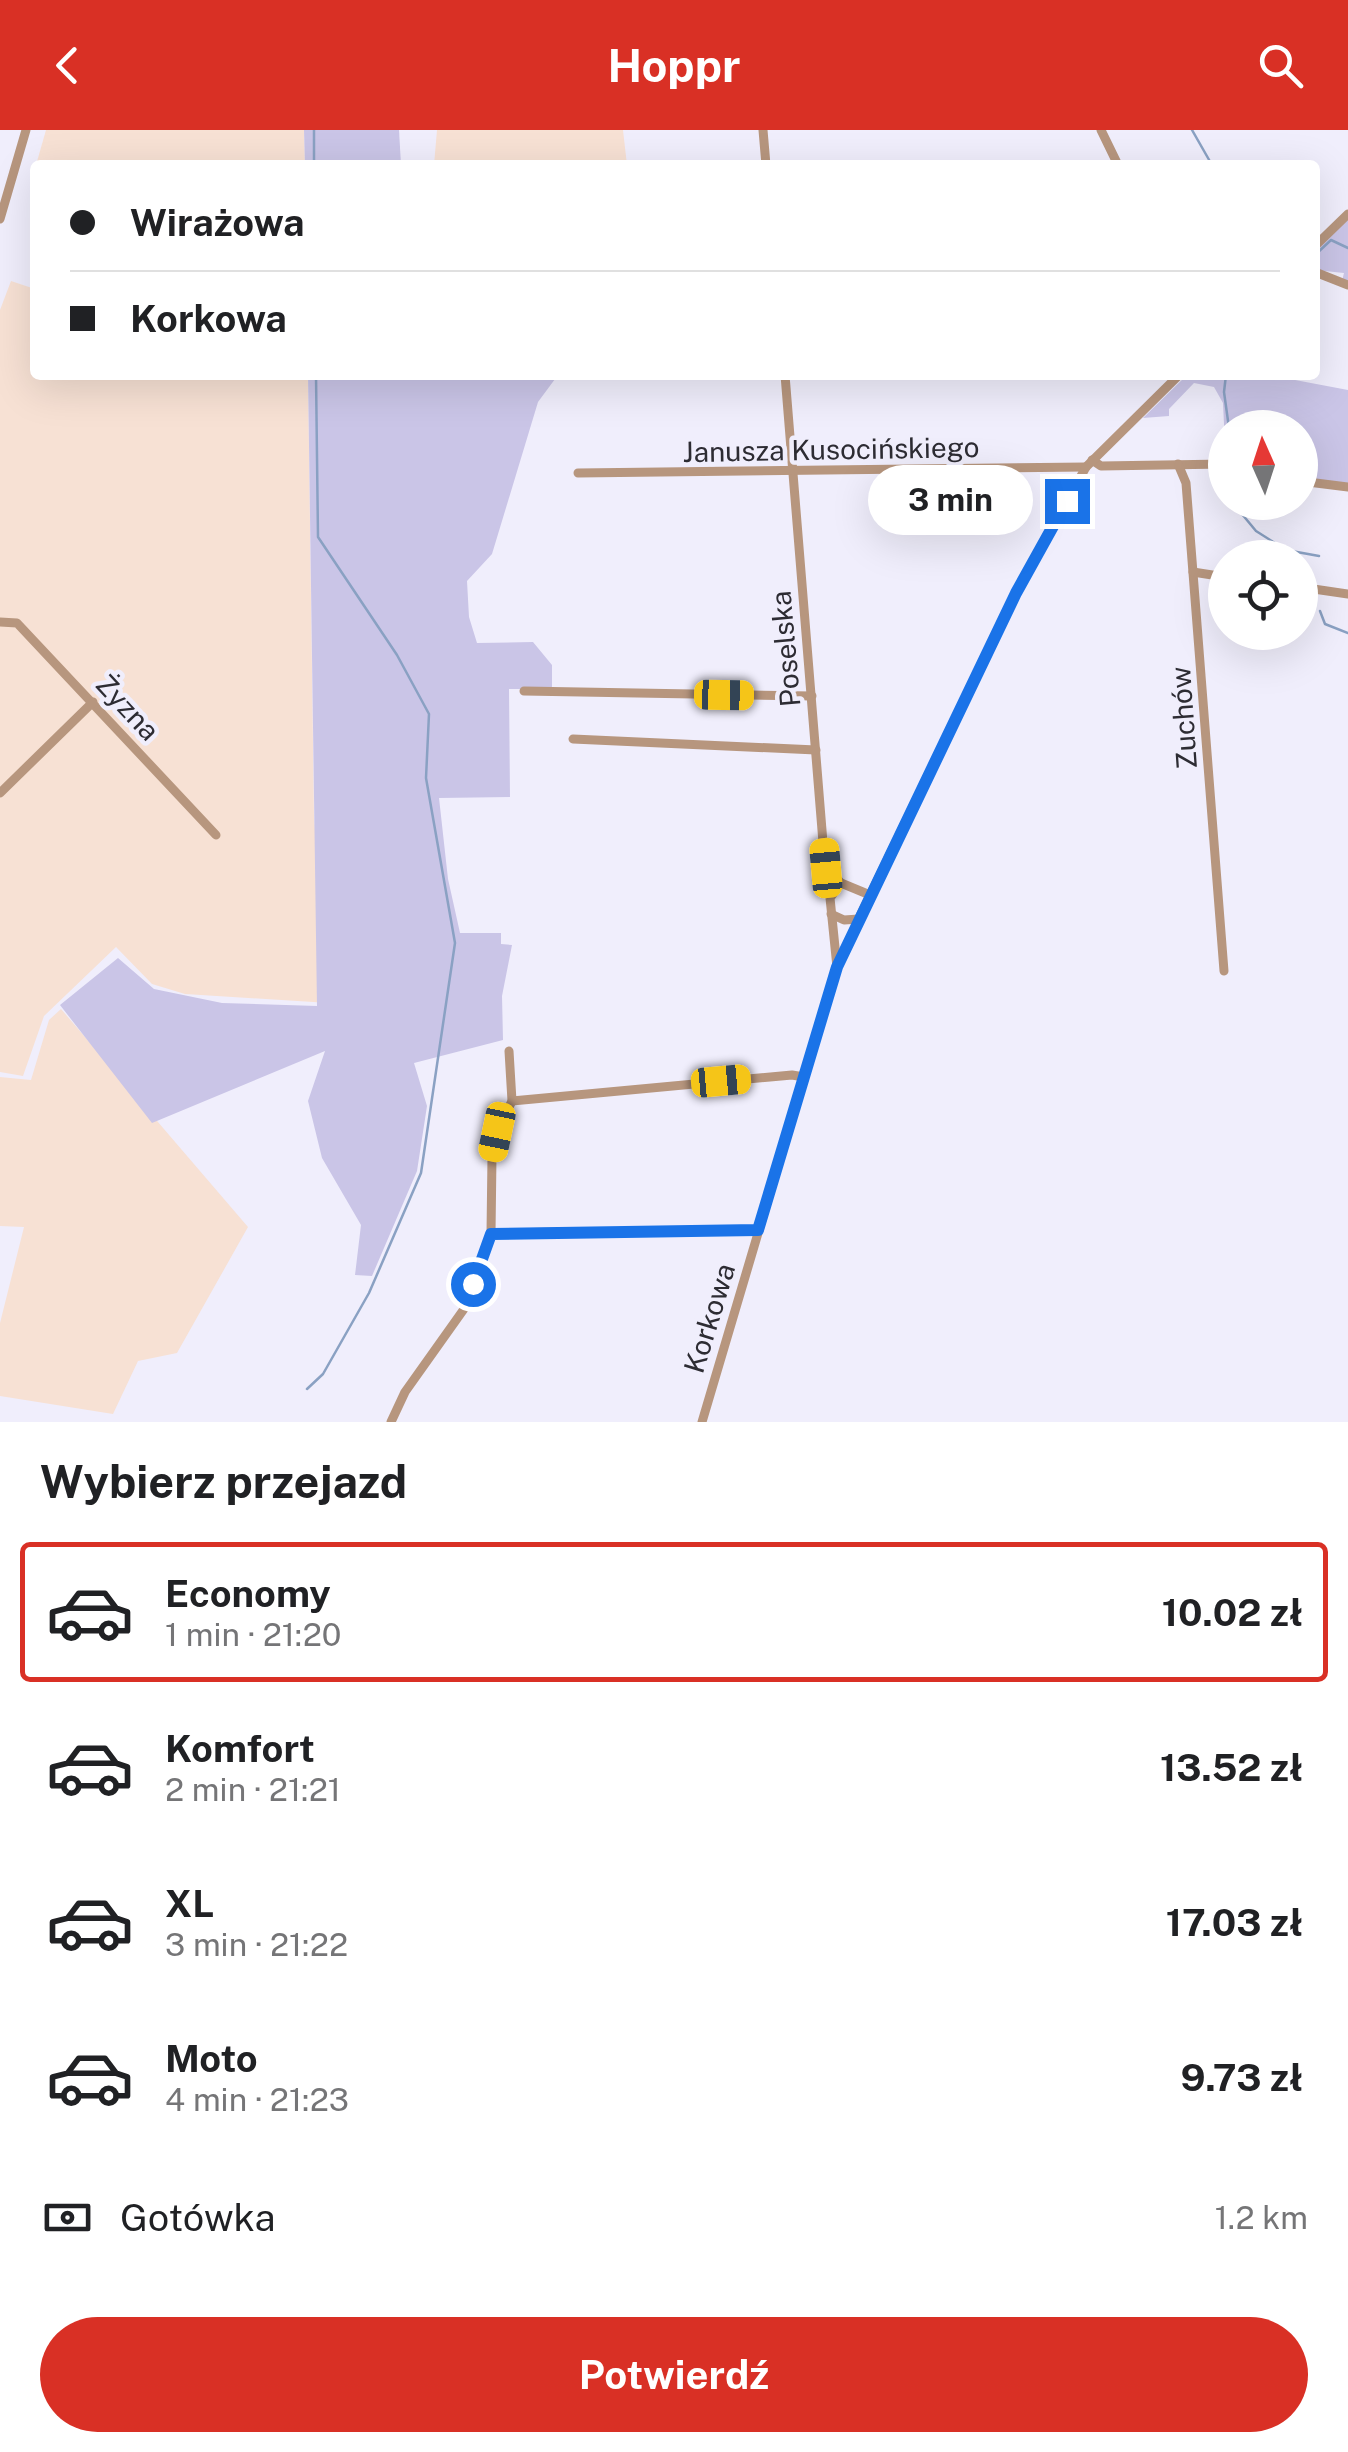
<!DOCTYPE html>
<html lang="pl">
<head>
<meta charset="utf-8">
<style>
	:root { --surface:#fff; --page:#f2f2f2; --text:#202124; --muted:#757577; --line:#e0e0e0; --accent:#d93025 }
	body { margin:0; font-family:"Public Sans",sans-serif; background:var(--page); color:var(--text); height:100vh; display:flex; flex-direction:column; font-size:38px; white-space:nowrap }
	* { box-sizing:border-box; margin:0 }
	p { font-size:32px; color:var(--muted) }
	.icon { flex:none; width:55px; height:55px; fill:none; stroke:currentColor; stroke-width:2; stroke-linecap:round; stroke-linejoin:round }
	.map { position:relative; height:1292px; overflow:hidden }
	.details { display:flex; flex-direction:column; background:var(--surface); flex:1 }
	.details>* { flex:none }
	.hud { position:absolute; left:30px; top:30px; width:1290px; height:220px; border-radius:10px; box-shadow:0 10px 40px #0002; display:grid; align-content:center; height:220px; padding:0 40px; background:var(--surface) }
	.needle { width:65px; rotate:357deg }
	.tools { position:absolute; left:1208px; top:280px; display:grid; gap:20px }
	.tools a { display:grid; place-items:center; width:110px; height:110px; border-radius:50%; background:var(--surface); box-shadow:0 10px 40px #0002; font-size:50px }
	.end { position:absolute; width:45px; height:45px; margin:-22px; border:12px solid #1a73e8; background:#fff; box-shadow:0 0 0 5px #fff }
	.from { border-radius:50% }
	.bubble { position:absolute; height:70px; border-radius:35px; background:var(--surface); box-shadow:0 10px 40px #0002; font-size:32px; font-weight:700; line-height:70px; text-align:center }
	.car { position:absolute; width:30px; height:60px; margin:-30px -15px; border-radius:12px; box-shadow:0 0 8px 2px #0007; background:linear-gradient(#f5c518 24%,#345 0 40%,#f5c518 0 76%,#345 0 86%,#f5c518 0) }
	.hud b { display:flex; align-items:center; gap:35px; height:95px; font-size:38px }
	.hud b+b { border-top:2px solid var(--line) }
	.hud i { width:25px; height:25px; background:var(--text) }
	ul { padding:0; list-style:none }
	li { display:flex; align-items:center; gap:30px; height:140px; margin:0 20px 15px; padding:0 20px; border:5px solid transparent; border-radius:10px }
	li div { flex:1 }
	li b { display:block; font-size:38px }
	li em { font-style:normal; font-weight:700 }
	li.active { border-color:var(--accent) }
	li>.icon { width:90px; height:90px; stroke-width:1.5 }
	h2 { padding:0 40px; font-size:45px; line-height:120px }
	.pay { display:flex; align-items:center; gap:25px; height:110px; padding:0 40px; font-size:38px }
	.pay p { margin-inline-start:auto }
	.cta { display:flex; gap:20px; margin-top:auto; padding:20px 40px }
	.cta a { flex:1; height:115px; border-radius:60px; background:var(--accent); color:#fff; font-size:40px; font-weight:700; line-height:115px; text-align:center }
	header { display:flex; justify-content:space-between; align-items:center; height:130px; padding:0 40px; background:var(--accent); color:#fff; font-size:45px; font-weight:700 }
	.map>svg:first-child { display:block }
	.industrial { fill:#f7e1d4 }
	.green { fill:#cac5e7 }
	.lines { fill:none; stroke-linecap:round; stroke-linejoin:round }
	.stream { stroke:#8aa1c3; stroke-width:2.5 }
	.minor { stroke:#b7967e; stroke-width:9 }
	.route { stroke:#1a73e8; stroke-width:12 }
	.labels { text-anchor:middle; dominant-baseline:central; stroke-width:9; stroke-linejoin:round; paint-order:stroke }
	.street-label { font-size:28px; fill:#2d2c33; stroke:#f0eefc }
</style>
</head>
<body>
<header><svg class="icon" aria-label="back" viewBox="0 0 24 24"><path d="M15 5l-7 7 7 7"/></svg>Hoppr<svg class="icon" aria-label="search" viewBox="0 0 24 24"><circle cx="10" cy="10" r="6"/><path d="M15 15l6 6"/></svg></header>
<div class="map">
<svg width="1348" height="1292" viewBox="0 0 1348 1292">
	<rect width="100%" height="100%" fill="#f0eefc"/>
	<g class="industrial">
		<path d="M46 0H304L305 35H36Z"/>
		<path d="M437 0H623L627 35H434Z"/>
		<path d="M11 151 35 159V245H308L314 687 329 873 185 864 152 854 116 817 44 886 23 946 0 942V180Z"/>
		<path d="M61 879 248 1097 177 1223 138 1231 113 1284 0 1266V1193L24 1097 0 1096V947L31 950 49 890Z"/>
	</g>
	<g class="green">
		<path d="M304 0H399L401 35H305Z"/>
		<path d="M1348 89V153L1342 151 1344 143 1315 140V121Z"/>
		<path d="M308 245H558L538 272 492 424 467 451 469 487 477 513 533 512 552 535V559H509L510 667 439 668 448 749 460 803H501V814L512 815 502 866 503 910 414 933 427 976 417 1041 372 1146 355 1145 361 1095 322 1028 308 971 325 921 152 993 60 875 118 828 154 859 222 873 317 876Z"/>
		<path d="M1187 245H1269L1348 260V355L1300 349V298H1225V315L1223 273 1214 257 1194 253 1169 279V286L1143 288Z"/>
	</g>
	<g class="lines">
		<g class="stream">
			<path d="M314 0V35"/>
			<path d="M1192 0 1212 35"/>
			<path d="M1315 125 1331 110 1348 118"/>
			<path d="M1226 245 1224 262 1229 298"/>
			<path d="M1232 372 1256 401 1286 420 1319 426"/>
			<path d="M1320 481 1325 494 1348 503"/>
			<path d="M307 1259 323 1244 369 1163 421 1043 455 813 426 648 429 584 397 525 318 407 316 245"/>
		</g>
		<g class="minor">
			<path d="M763 0 766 35"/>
			<path d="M1101 0 1118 35"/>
			<path d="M0 89 26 0"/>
			<path d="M1315 116 1348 84"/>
			<path d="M1315 142 1348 155"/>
			<path d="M785 245 825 737 841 753 870 765"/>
			<path d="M1092 330 1101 336 1225 334"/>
			<path d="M1178 334 1186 353 1224 841"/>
			<path d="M578 343 1086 337"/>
			<path d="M1300 351 1348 357"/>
			<path d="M1193 442 1225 447"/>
			<path d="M1300 457 1348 464"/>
			<path d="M0 492 17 493 216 705"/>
			<path d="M524 561 812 566"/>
			<path d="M573 609 816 620"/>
			<path d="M0 663 93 572"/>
			<path d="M831 784 844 790 859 789"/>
			<path d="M837 837 830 768 841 753"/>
			<path d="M512 971 792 945 804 947"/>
			<path d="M491 1103 759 1100"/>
			<path d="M391 1292 405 1262 464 1179 491 1103 492 1026 497 1002 512 971 509 921"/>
			<path d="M702 1292 837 837 860 786 1016 463 1086 337 1179 245"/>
		</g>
	</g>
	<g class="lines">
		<path class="route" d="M473 1154 491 1104 758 1100 837 837 1016 463 1067 371"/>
	</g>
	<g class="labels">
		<g class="street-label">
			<text transform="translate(831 319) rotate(-1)">Janusza Kusocińskiego</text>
			<text transform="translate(785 519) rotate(-95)">Poselska</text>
			<text transform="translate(128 577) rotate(47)">Żyzna</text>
			<text transform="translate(1183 588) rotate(-94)">Zuchów</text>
			<text transform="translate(709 1188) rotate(-73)">Korkowa</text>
		</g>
	</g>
</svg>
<div class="tools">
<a><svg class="needle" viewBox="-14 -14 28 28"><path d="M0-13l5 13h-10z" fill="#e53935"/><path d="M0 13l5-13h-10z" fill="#757577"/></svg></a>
<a><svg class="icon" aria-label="locate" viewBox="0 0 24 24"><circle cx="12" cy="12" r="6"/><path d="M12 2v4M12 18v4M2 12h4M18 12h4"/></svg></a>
</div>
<i class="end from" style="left:473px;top:1154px"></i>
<i class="end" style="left:1067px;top:371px"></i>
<div class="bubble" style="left:868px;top:335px;width:165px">3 min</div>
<i class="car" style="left:724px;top:565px;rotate:91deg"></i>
<i class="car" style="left:826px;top:738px;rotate:355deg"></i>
<i class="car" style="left:721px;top:951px;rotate:85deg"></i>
<i class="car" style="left:497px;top:1002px;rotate:192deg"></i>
<div class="hud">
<b><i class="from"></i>Wirażowa</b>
<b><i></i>Korkowa</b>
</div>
</div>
<section class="details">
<h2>Wybierz przejazd</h2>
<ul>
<li class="active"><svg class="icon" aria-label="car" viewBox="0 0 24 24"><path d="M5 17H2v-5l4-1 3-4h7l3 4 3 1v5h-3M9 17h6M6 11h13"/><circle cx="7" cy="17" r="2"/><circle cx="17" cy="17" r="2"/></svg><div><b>Economy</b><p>1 min · 21:20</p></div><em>10.02 zł</em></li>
<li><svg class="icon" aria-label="car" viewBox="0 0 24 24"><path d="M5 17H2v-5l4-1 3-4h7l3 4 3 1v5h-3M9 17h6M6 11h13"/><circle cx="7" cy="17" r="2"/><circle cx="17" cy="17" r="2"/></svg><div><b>Komfort</b><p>2 min · 21:21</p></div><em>13.52 zł</em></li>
<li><svg class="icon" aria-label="car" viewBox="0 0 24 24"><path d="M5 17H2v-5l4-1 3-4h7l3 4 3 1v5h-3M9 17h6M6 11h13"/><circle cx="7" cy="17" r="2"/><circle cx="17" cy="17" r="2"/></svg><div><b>XL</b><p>3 min · 21:22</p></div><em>17.03 zł</em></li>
<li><svg class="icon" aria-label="car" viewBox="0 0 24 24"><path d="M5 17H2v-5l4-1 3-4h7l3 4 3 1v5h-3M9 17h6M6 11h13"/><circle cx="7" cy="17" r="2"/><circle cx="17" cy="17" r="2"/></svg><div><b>Moto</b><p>4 min · 21:23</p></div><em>9.73 zł</em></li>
</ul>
<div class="pay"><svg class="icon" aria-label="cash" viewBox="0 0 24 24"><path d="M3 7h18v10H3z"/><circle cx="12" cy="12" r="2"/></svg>Gotówka<p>1.2 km</p></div>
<div class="cta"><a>Potwierdź</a></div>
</section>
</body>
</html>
